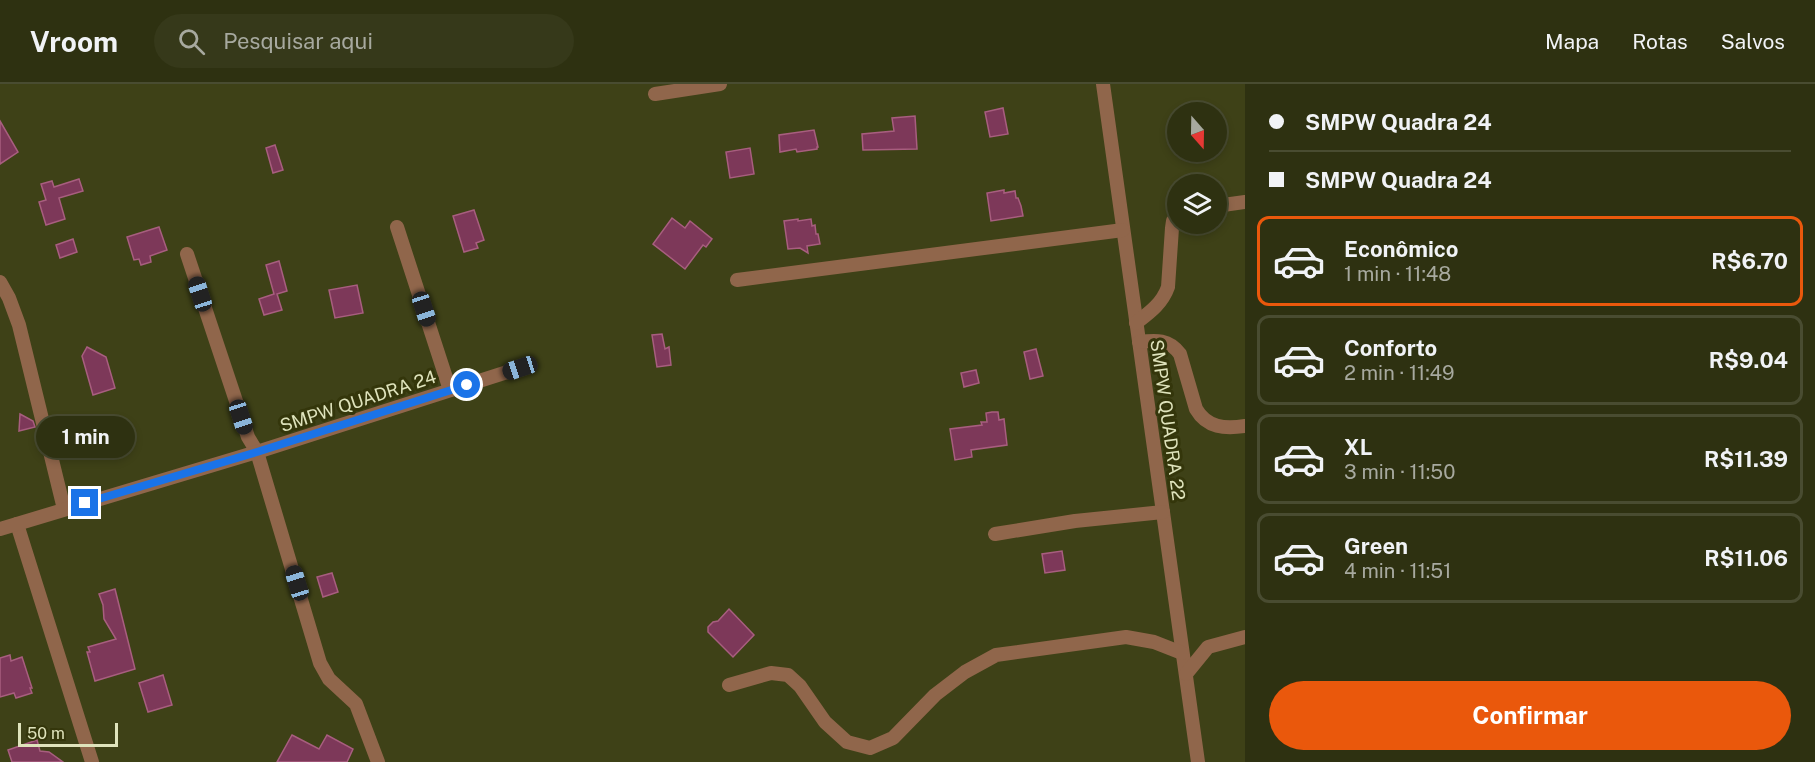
<!DOCTYPE html>
<html lang="pt">
<head>
<meta charset="utf-8">
<style>
	:root { --surface:#2e3111; --page:#36391a; --text:#f1f3f6; --muted:#a7a99f; --line:#494c31; --accent:#ea580c }
	body { margin:0; font-family:"Public Sans",sans-serif; background:var(--page); color:var(--text); height:100vh; display:flex; flex-direction:column; font-size:22px; white-space:nowrap }
	* { box-sizing:border-box; margin:0 }
	p { font-size:20px; color:var(--muted) }
	.icon { flex:none; width:33px; height:33px; fill:none; stroke:currentColor; stroke-width:2; stroke-linecap:round; stroke-linejoin:round }
	.map { position:relative; flex:1; overflow:hidden }
	.panel { display:flex; flex-direction:column; background:var(--surface); width:570px }
	.panel>* { flex:none }
	.top-card { display:grid; align-content:center; height:132px; padding:0 24px; background:var(--surface) }
	.needle { width:39px; rotate:160deg }
	.tools { position:absolute; left:1167px; top:18px; display:grid; gap:12px }
	.tools a { display:grid; place-items:center; width:60px; height:60px; border-radius:50%; background:var(--surface); box-shadow:0 3px 9px #0003,0 0 0 2px var(--line); font-size:30px }
	.scale { position:absolute; left:18px; bottom:15px; width:100px; box-sizing:border-box; padding-left:6px; border:3px solid #dfe3bc; border-top:0; font-size:16px; line-height:21px; white-space:nowrap; color:#dfe3bc; -webkit-text-stroke:4px #34360b; paint-order:stroke }
	.end { position:absolute; width:27px; height:27px; margin:-14px; border:8px solid #1a73e8; background:#fff; box-shadow:0 0 0 3px #fff }
	.from { border-radius:50% }
	.bubble { position:absolute; height:42px; border-radius:21px; background:var(--surface); box-shadow:0 3px 9px #0003,0 0 0 2px var(--line); font-size:20px; font-weight:700; line-height:42px; text-align:center }
	.car { position:absolute; width:18px; height:36px; margin:-18px -9px; border-radius:8px; box-shadow:0 0 4px 2px #0007; background:linear-gradient(#222 24%,#8ab4d8 0 40%,#222 0 76%,#8ab4d8 0 86%,#222 0) }
	.top-card b { display:flex; align-items:center; gap:21px; height:57px; font-size:22px }
	.top-card b+b { border-top:2px solid var(--line) }
	.top-card i { width:15px; height:15px; background:var(--text) }
	ul { padding:0; list-style:none }
	li { display:flex; align-items:center; gap:18px; height:90px; margin:0 12px 9px; padding:0 12px; border:3px solid var(--line); border-radius:12px }
	li div { flex:1 }
	li b { display:block; font-size:22px }
	li em { font-style:normal; font-weight:700 }
	li.active { border-color:var(--accent) }
	li>.icon { width:54px; height:54px; stroke-width:1.5 }
	.primary-button { display:flex; gap:12px; margin-top:auto; padding:12px 24px }
	.primary-button a { flex:1; height:69px; border-radius:36px; background:var(--accent); color:#fff; font-size:24px; font-weight:700; line-height:69px; text-align:center }
	header { display:flex; align-items:center; gap:36px; box-sizing:border-box; height:84px; padding:0 30px; background:var(--surface); border-bottom:2px solid var(--line) }
	header strong { font-size:28px }
	nav { display:flex; gap:33px; margin-inline-start:auto; font-size:21px }
	.search { width:420px; height:54px; background:var(--page); display:flex; align-items:center; gap:15px; box-sizing:border-box; padding:0 21px; border-radius:33px; color:var(--muted); font-size:22px }
	main { display:flex; flex:1; min-height:0 }
	.map>svg:first-child { display:block }
	.building { fill:#7d3859; stroke:#a85e7f; stroke-width:1.5 }
	.lines { fill:none; stroke-linecap:round; stroke-linejoin:round }
	.minor { stroke:#90664b; stroke-width:14 }
	.route { stroke:#1a73e8; stroke-width:8 }
	.labels { text-anchor:middle; dominant-baseline:central; stroke-width:6; stroke-linejoin:round; paint-order:stroke }
	.street-label { font-size:18px; fill:#dfe3bc; stroke:#34360b }
</style>
</head>
<body>
<header>
<strong>Vroom</strong>
<div class="search"><svg class="icon" aria-label="search" viewBox="0 0 24 24"><circle cx="10" cy="10" r="6"/><path d="M15 15l6 6"/></svg>Pesquisar aqui</div>
<nav><a>Mapa</a><a>Rotas</a><a>Salvos</a></nav>
</header>
<main>
<div class="map">
<svg width="1245" height="678" viewBox="0 0 1245 678">
	<rect width="100%" height="100%" fill="#3e4117"/>
	<g class="building">
		<path d="M1003 24 1008 50 990 53 985 28Z"/>
		<path d="M915 32 917 65 863 66 862 50 894 47 892 34Z"/>
		<path d="M0 37 18 68 0 80Z"/>
		<path d="M814 46 818 63H817V65L797 68 796 65 780 68 779 51Z"/>
		<path d="M275 61 283 86 273 89 266 64Z"/>
		<path d="M750 64 754 90 730 94 726 68Z"/>
		<path d="M79 95 83 107 59 114 65 135 46 141 39 118 46 116 41 100 52 97 54 103Z"/>
		<path d="M1004 106V109L1015 107 1016 114H1018L1021 122 1023 132 991 137 987 109Z"/>
		<path d="M474 126 484 156 476 159 478 164 464 168 453 132Z"/>
		<path d="M672 134 685 144 690 137 712 155 706 163 703 161 685 185 653 160Z"/>
		<path d="M798 135V137L811 135 812 142 815 141 816 150H818L820 160 807 162 808 169 800 164 788 165 784 137Z"/>
		<path d="M159 143 167 166 150 172 151 178 141 181 139 175 134 176 127 153Z"/>
		<path d="M73 155 77 168 60 174 56 161Z"/>
		<path d="M279 177 287 207 277 210 282 226 264 231 259 215 274 210 266 181Z"/>
		<path d="M357 201 363 229 335 234 329 206Z"/>
		<path d="M662 250 665 265 669 263 671 281 657 283 652 251Z"/>
		<path d="M87 263 106 273 115 304 93 311 82 272Z"/>
		<path d="M1036 265 1043 292 1030 295 1024 268Z"/>
		<path d="M976 286 979 299 964 303 961 289Z"/>
		<path d="M992 328H998L999 336 1004 335 1007 361 971 366 972 373 955 376 950 345 982 341 981 338H987L986 329Z"/>
		<path d="M20 330 33 337 35 343 19 347Z"/>
		<path d="M1062 467 1065 486 1045 489 1042 470Z"/>
		<path d="M332 489 338 508 323 513 317 493Z"/>
		<path d="M115 505 135 585 95 597 87 568H90L88 563 116 555 104 535 103 521 99 510Z"/>
		<path d="M729 525 754 551 733 573 708 548V543L713 538 718 537Z"/>
		<path d="M10 571 11 577 22 573 32 604H30L32 609 16 614 14 609 0 613V574Z"/>
		<path d="M163 591 172 621 148 628 139 599Z"/>
		<path d="M292 651 319 665 327 651 353 665 347 678H277Z"/>
		<path d="M37 656 40 667 49 668 63 678H12L8 666Z"/>
	</g>
	<g class="lines">
		<g class="minor">
			<path d="M1103 0 1198 678"/>
			<path d="M655 10 720 0"/>
			<path d="M1216 122 1245 118"/>
			<path d="M397 143 450 306"/>
			<path d="M187 170 248 353 257 368 320 579 329 595 356 620 378 678"/>
			<path d="M737 196 1123 146"/>
			<path d="M0 198 9 214 19 241 64 425"/>
			<path d="M1136 239C1149 229 1162 220 1168 203L1172 144 1173 137 1178 132"/>
			<path d="M1139 258C1156 256 1169 255 1180 270L1196 325C1207 344 1225 345 1245 342"/>
			<path d="M17 440 92 678"/>
			<path d="M0 445 257 368 520 284"/>
			<path d="M995 450 1075 437 1163 428"/>
			<path d="M1186 590 1208 563 1245 553"/>
			<path d="M729 601 771 589 788 591 800 602 825 638 847 658 870 664 893 654 935 611 965 588 996 571 1126 553 1154 558 1182 569"/>
		</g>
	</g>
	<g class="lines">
		<path class="route" d="M85 419 257 368 467 301"/>
	</g>
	<g class="labels">
		<g class="street-label">
			<text transform="translate(358 317) rotate(-18)">SMPW QUADRA 24</text>
			<text transform="translate(1168 336) rotate(82)">SMPW QUADRA 22</text>
		</g>
	</g>
</svg>
<div class="tools">
<a><svg class="needle" viewBox="-14 -14 28 28"><path d="M0-13l5 13h-10z" fill="#e53935"/><path d="M0 13l5-13h-10z" fill="#a7a99f"/></svg></a>
<a><svg class="icon" aria-label="layers" viewBox="0 0 24 24"><path d="M12 4l9 5-9 5-9-5zM3 14l9 5 9-5"/></svg></a>
</div>
<div class="scale">50 m</div>
<i class="end from" style="left:467px;top:301px"></i>
<i class="end" style="left:85px;top:419px"></i>
<div class="bubble" style="left:36px;top:332px;width:99px">1 min</div>
<i class="car" style="left:200px;top:210px;rotate:342deg"></i>
<i class="car" style="left:424px;top:225px;rotate:162deg"></i>
<i class="car" style="left:520px;top:284px;rotate:252deg"></i>
<i class="car" style="left:241px;top:333px;rotate:162deg"></i>
<i class="car" style="left:297px;top:499px;rotate:343deg"></i>
</div>
<section class="panel">
<div class="top-card">
<b><i class="from"></i>SMPW Quadra 24</b>
<b><i></i>SMPW Quadra 24</b>
</div>
<ul>
<li class="active"><svg class="icon" aria-label="car" viewBox="0 0 24 24"><path d="M5 17H2v-5l4-1 3-4h7l3 4 3 1v5h-3M9 17h6M6 11h13"/><circle cx="7" cy="17" r="2"/><circle cx="17" cy="17" r="2"/></svg><div><b>Econômico</b><p>1 min · 11:48</p></div><em>R$6.70</em></li>
<li><svg class="icon" aria-label="car" viewBox="0 0 24 24"><path d="M5 17H2v-5l4-1 3-4h7l3 4 3 1v5h-3M9 17h6M6 11h13"/><circle cx="7" cy="17" r="2"/><circle cx="17" cy="17" r="2"/></svg><div><b>Conforto</b><p>2 min · 11:49</p></div><em>R$9.04</em></li>
<li><svg class="icon" aria-label="car" viewBox="0 0 24 24"><path d="M5 17H2v-5l4-1 3-4h7l3 4 3 1v5h-3M9 17h6M6 11h13"/><circle cx="7" cy="17" r="2"/><circle cx="17" cy="17" r="2"/></svg><div><b>XL</b><p>3 min · 11:50</p></div><em>R$11.39</em></li>
<li><svg class="icon" aria-label="car" viewBox="0 0 24 24"><path d="M5 17H2v-5l4-1 3-4h7l3 4 3 1v5h-3M9 17h6M6 11h13"/><circle cx="7" cy="17" r="2"/><circle cx="17" cy="17" r="2"/></svg><div><b>Green</b><p>4 min · 11:51</p></div><em>R$11.06</em></li>
</ul>
<div class="primary-button"><a>Confirmar</a></div>
</section>
</main>
</body>
</html>
